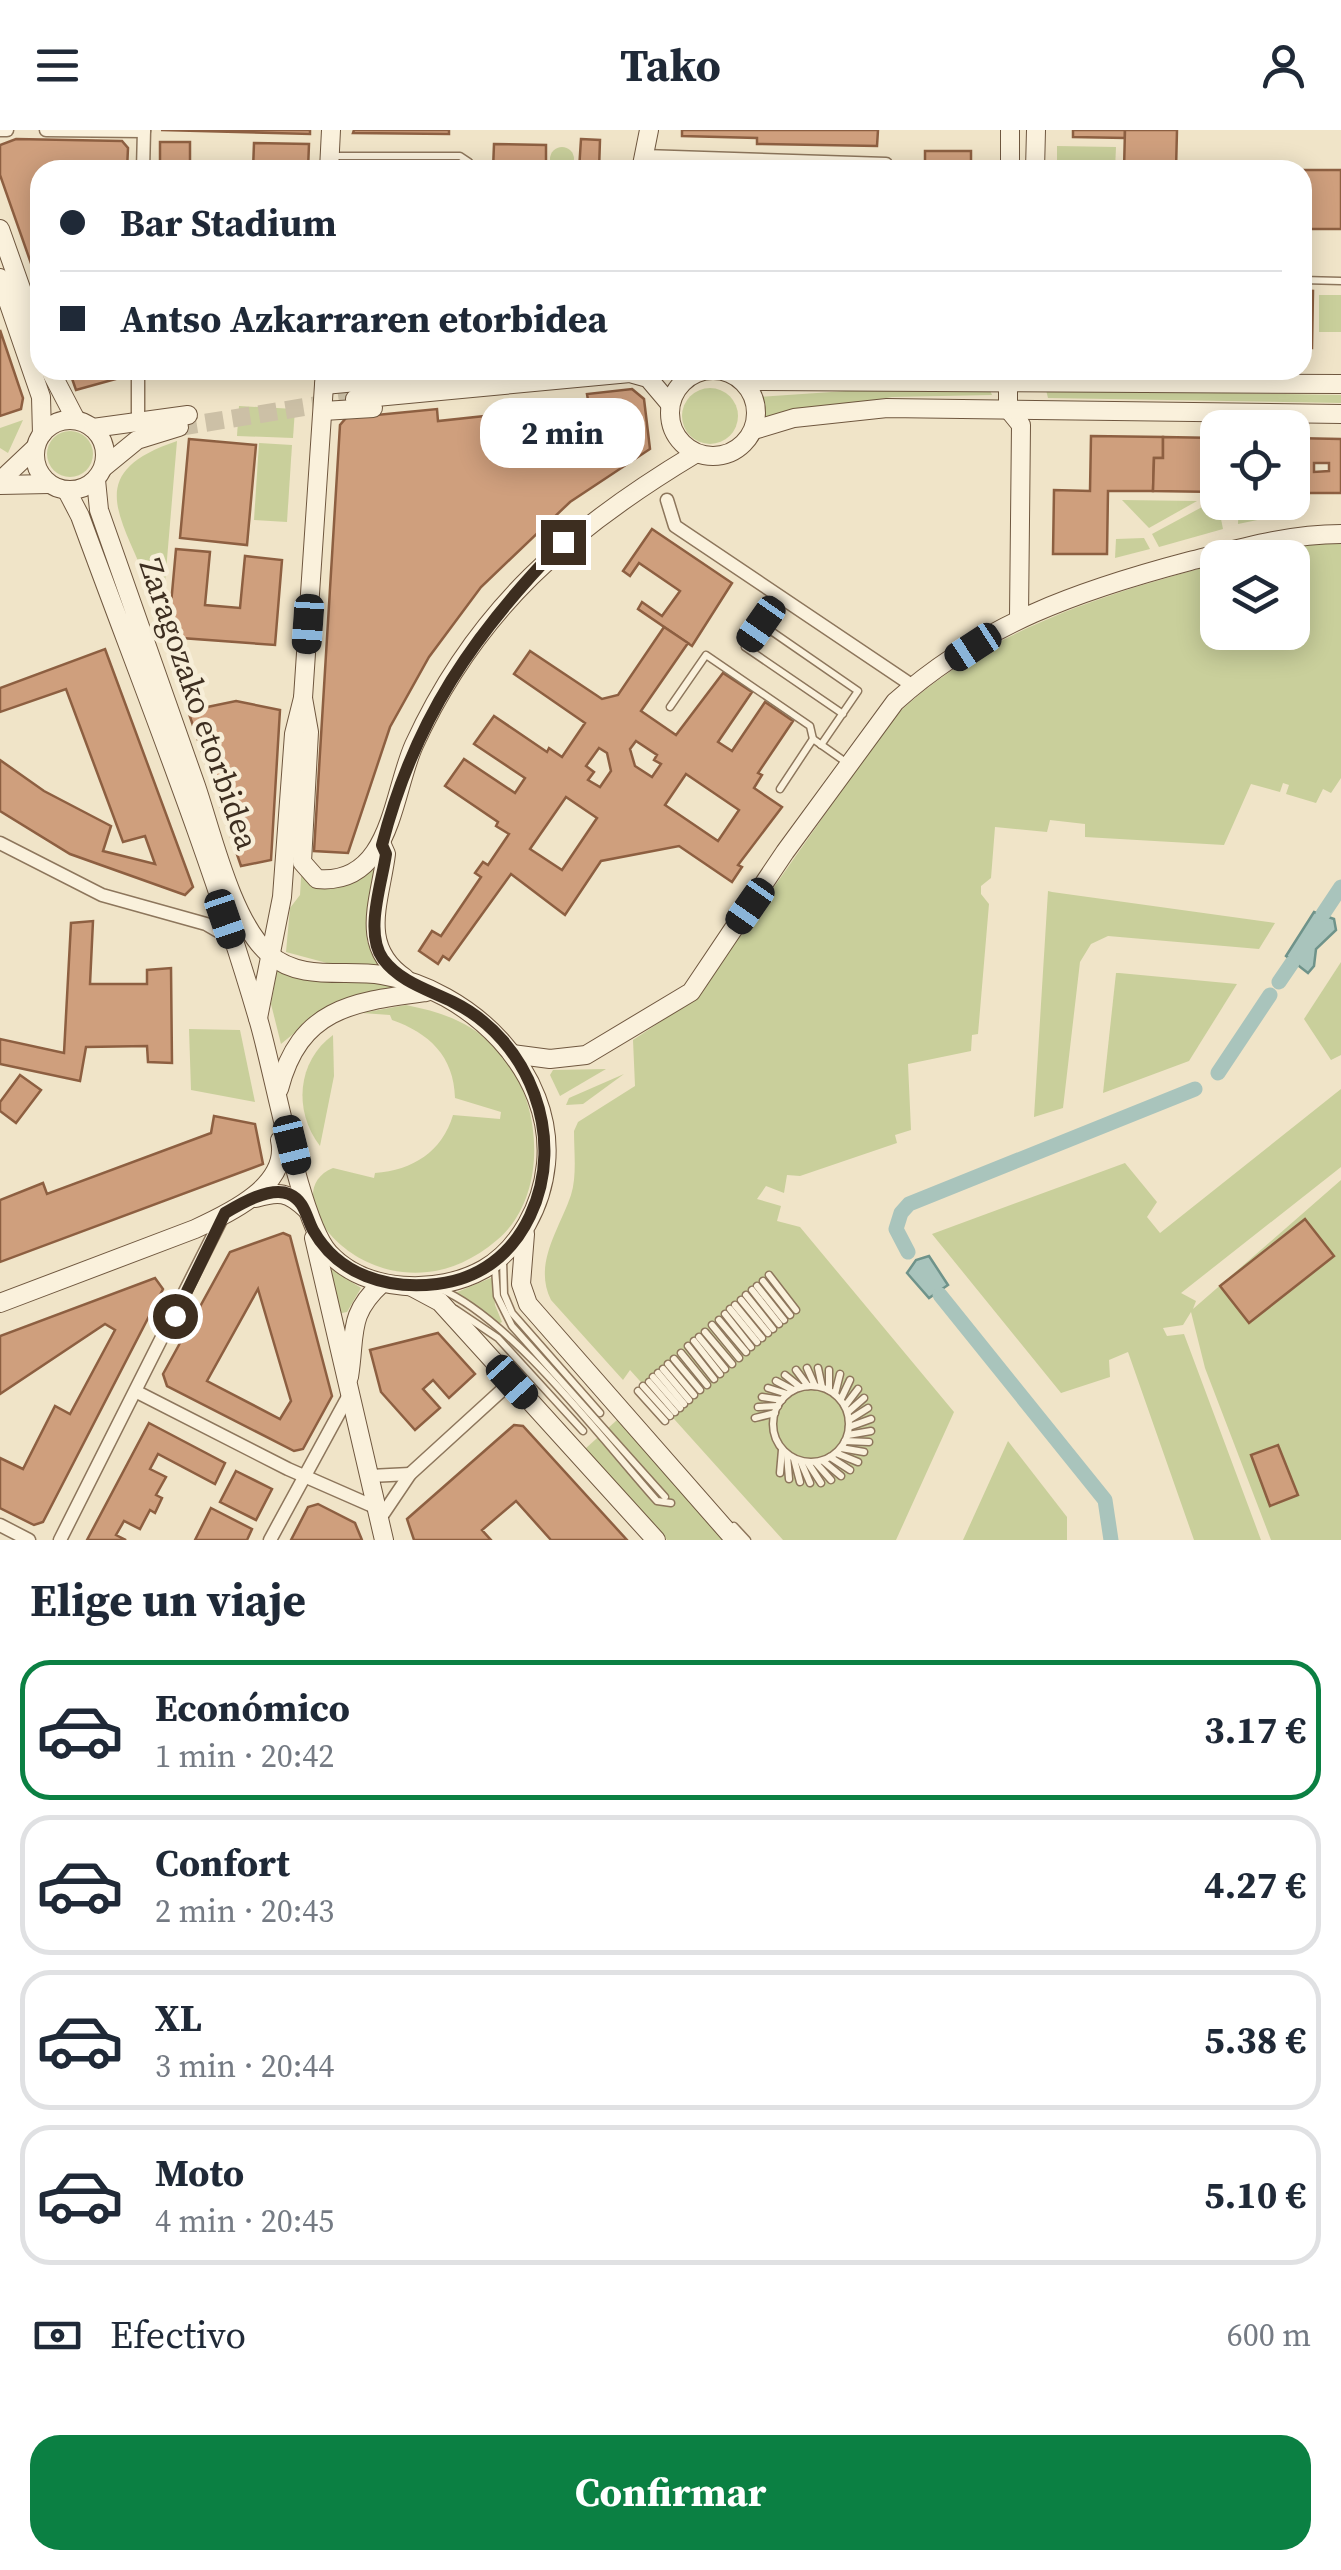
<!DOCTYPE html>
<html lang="es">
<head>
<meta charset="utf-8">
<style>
	:root { --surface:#fff; --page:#f6f6f7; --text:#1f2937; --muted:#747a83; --line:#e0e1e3; --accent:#0b8043 }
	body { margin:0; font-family:"Source Serif 4",serif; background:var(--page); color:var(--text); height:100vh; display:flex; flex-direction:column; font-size:38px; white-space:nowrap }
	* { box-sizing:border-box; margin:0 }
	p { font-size:32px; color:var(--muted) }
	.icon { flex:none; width:55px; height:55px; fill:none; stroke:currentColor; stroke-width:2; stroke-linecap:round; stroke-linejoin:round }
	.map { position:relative; height:1410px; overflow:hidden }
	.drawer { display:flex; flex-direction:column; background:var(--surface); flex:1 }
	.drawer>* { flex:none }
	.top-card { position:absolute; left:30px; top:30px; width:1282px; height:220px; border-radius:30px; box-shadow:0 5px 25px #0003; display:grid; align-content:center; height:220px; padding:0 30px; background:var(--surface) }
	.buttons { position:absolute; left:1200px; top:280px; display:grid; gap:20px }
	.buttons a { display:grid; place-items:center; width:110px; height:110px; border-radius:20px; background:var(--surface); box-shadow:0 5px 25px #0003; font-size:50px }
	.end { position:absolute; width:45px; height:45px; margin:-22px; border:12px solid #3d2e20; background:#fff; box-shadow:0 0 0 5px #fff }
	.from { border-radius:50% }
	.bubble { position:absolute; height:70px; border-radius:30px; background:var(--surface); box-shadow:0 5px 25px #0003; font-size:32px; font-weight:700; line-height:70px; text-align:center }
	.car { position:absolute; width:30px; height:60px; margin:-30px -15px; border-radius:12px; box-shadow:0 0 8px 2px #0007; background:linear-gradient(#222 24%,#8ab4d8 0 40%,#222 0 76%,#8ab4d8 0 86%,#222 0) }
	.top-card b { display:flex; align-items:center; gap:35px; height:95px; font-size:38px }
	.top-card b+b { border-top:2px solid var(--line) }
	.top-card i { width:25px; height:25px; background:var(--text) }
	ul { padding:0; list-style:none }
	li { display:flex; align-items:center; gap:30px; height:140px; margin:0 20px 15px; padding:0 10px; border:5px solid var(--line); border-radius:30px }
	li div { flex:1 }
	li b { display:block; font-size:38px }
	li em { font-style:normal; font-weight:700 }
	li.selected { border-color:var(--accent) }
	li>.icon { width:90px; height:90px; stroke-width:1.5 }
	h2 { padding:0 30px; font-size:45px; line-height:120px }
	.pay { display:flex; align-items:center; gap:25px; height:110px; padding:0 30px; font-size:38px }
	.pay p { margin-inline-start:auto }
	.button { display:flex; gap:20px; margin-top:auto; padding:20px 30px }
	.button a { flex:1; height:115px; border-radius:30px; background:var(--accent); color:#fff; font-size:40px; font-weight:700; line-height:115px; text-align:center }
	header { display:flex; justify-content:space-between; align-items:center; height:130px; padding:0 30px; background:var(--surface); font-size:45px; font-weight:700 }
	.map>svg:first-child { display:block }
	.green { fill:#c9cf9b }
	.water { fill:#a9c4bc; stroke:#6f938a; stroke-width:2.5 }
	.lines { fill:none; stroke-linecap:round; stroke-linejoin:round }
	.canal { stroke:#a9c4bc; stroke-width:15 }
	.building { fill:#cf9f7d; stroke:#8d5f41; stroke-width:2.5; fill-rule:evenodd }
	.secondary-tunnel { stroke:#ccc0a6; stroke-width:18; stroke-dasharray:18 9; stroke-linecap:butt }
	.lane-casing { stroke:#8d765c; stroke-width:9 }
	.street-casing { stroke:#8d765c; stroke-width:15 }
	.secondary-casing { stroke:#6f573f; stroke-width:20 }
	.lane { stroke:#faf1dc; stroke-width:6 }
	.street { stroke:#faf1dc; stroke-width:12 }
	.secondary { stroke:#faf1dc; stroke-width:18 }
	.route { stroke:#3d2e20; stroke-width:12 }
	.labels { text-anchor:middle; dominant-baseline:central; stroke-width:9; stroke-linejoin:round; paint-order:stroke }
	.street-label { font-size:32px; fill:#3d2e20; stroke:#f7eed8 }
</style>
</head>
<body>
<header><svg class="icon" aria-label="menu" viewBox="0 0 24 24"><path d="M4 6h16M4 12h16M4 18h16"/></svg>Tako<svg class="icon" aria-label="person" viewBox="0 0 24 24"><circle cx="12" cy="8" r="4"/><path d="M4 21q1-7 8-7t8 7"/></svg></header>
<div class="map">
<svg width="1341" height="1410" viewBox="0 0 1341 1410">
	<rect width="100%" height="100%" fill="#f0e4c8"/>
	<g class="green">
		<path d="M1057 16 1116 17 1115 40H1057Z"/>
		<circle cx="562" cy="29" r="12"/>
		<rect x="1319" y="165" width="22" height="37"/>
		<circle cx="710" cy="286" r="28"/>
		<path d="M890 258 990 260 992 265 892 267 763 290 759 267Z"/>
		<path d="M1046 260 1341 265V273L1048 268Z"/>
		<path d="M239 276 295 279 293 308 237 306Z"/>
		<path d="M23 290 8 323 0 318V298Z"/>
		<circle cx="70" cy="324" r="23"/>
		<path d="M177 311 165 453 149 457C121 385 82 343 177 311Z"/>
		<path d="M259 313 292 315 287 392 254 390Z"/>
		<path d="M1217 369 1223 399 1159 417 1152 404Z"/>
		<path d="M1122 370 1197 371 1149 398Z"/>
		<path d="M1239 373H1277V386L1238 394Z"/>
		<path d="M1144 408 1150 419 1115 428 1116 409Z"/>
		<path d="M1341 412V648L1331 663 1323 659 1316 673 1286 664 1289 655 1283 653 1280 662 1251 654 1224 715 1085 707V694L1050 690 1047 702 995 697 991 748 981 756V764L989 774 978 904 972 905 971 921 908 934 911 1000 895 1005 897 1013 800 1046 787 1045 784 1063 766 1056 757 1069 781 1076 777 1091 800 1097 954 1282 896 1410H783L630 1240 623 1250 551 1170C533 1134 559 1100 571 1065 577 1046 574 1022 574 1001L578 992 635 956 633 910 696 868 892 589C982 502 1100 465 1217 434L1218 502H1292V428L1241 427 1284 415Z"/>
		<path d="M302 732 327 750 377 732 367 811 378 836H338L286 822 290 778 300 765Z"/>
		<path d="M1048 761 1052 762 1275 793 1259 819 1108 806 1091 814 1080 832 1063 978 1034 987Z"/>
		<path d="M1341 832V925L1331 930 1304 889Z"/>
		<path d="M277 841C314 854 373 841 399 859 342 865 324 879 281 914L271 874Z"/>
		<path d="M1116 843H1119L1237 854 1189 931 1103 963Z"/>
		<path d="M406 875C441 882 468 891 494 916 543 963 551 1065 497 1110 386 1205 264 1066 333 1038L374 1048 375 1043C413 1040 442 1022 453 985L500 989 501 982 455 968C454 926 429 903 392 890L390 885 362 883Z"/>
		<path d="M189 899 240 900 255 972 191 960Z"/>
		<path d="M333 905 334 946 320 1016C293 981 297 931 333 905Z"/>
		<path d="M606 939 560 966 550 945 553 940Z"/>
		<path d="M624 944 583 974 566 975 569 968Z"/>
		<path d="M1341 959V1037L1181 1163 1196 1171 1193 1179 1341 1050V1410H1271L1205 1238 1191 1182 1183 1195 1163 1198 1167 1206 1184 1204 1261 1410H1194L1128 1222 1109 1230 1110 1247 1061 1263 932 1104 1125 1033 1157 1072 1147 1087 1160 1103Z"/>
		<path d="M325 1135 361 1158 347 1182 336 1184Z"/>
		<path d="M493 1147 495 1175 502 1192 498 1194 455 1163Z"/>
		<path d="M617 1290 725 1410H667L585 1319Z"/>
		<path d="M1008 1311 1067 1387V1410H963Z"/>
	</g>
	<g class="water">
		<path d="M1314 782 1334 789 1336 800 1316 819 1314 836 1308 843 1286 826Z"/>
		<path d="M929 1126 948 1155 929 1168 907 1143 916 1130Z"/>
	</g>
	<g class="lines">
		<g class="canal">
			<path d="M1323 784 1341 757"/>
			<path d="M1279 852 1292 833"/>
			<path d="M1218 943 1270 865"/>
			<path d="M908 1122 896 1099 901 1083 909 1074 1195 959"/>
			<path d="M940 1165 1105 1370 1111 1410"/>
		</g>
	</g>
	<g class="building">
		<path d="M161 0H310V4Z"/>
		<path d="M354 0H449V4L353 3Z"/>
		<path d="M682 0H878L877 16 757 14V8L682 6Z"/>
		<path d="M1073 0H1125V8L1073 7Z"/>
		<path d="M1125 0H1177L1176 40H1124Z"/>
		<path d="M16 9 122 11 128 18 127 40H40V159L0 45V15Z"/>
		<path d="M581 9 600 10 599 40H579Z"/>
		<rect x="160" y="12" width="30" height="28"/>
		<path d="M254 13 309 14 308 40H253Z"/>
		<path d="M494 14 546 15V40H493Z"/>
		<path d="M925 21H971V33L990 34V40H905V33H925Z"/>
		<path d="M1253 40H1341V99H1302V40Z"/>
		<path d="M1302 160 1313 161 1312 218H1302Z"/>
		<path d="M0 200 23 268 21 279 0 286Z"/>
		<path d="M69 240H124L123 247 76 260Z"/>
		<path d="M632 259 644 269 650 319 570 372 481 457 429 527 390 597 348 723 314 721 340 295 346 288 437 279 438 291 513 283V277L588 270 587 264Z"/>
		<path d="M1091 306 1163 307V328H1154L1153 361H1108L1107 424H1053L1054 360 1090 361Z"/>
		<path d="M1163 307 1218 308V362L1153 361 1154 328H1163Z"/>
		<path d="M1292 308 1341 309V363H1292ZM1314 333H1329V341L1314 342Z"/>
		<path d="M189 309 256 315 247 415 180 408Z"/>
		<path d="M652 399 732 453 692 516 638 479 642 472 662 486 680 461 639 433 630 446 623 441Z"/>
		<path d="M176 419 210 422 205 475 240 478 245 426 282 430 275 515 168 507Z"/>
		<path d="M664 497 688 513 641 581 676 605 723 543 752 562 718 612 732 621 765 572 793 591 758 643 762 645 754 658 782 677 738 735 742 737 732 752 679 716 601 731 565 785 511 744 449 830 443 826 438 834 419 821 432 801 441 806 481 747 475 743 483 732 488 735 509 704 496 696 498 692 445 656 464 629 515 663 525 648 474 614 494 586 547 622 549 618 562 627 585 593 514 544 530 521 602 569 618 565ZM636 611 657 625 654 630 661 634 652 647 635 636 630 619ZM599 618 607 623 611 641 600 657 588 650 594 642 586 636ZM686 644 739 680 718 711 665 675ZM566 667 597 688 562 740 530 719Z"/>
		<path d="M105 519 193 757 185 765 70 724 0 681V630L44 661 111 696 103 721 155 734 145 706 123 712 66 559 0 582V558Z"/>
		<path d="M236 571 280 580 271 730 241 736 188 581Z"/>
		<path d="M93 791 90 854H147V840L171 838 172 933 148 932 147 916 86 917 80 951 0 934V909L64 923 71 793Z"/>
		<path d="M20 945 41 960 16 993 0 981V972Z"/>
		<path d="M214 986 255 994 263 1034 0 1132V1070L43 1053 47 1064 211 1003Z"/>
		<path d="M1305 1089 1334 1126 1249 1193 1220 1156Z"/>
		<path d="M283 1103 290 1106 332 1266 303 1319 294 1321 167 1256 163 1244 230 1122ZM258 1159 291 1271 280 1289 207 1251Z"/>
		<path d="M155 1148 163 1159 43 1392 34 1395 0 1378V1328L23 1339 55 1276 70 1284 115 1200 105 1194 0 1264V1206Z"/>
		<path d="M438 1203 475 1244 449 1268 433 1250 423 1259 440 1278 415 1300 381 1262 370 1220Z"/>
		<path d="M149 1293 225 1333 215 1354 158 1324 150 1339 166 1347 156 1365 162 1368 155 1383 150 1380 140 1399 124 1391 116 1405 126 1410H87Z"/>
		<path d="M514 1295 523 1296 627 1410H551L516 1371 482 1400 491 1410H414L407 1389Z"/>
		<path d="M1278 1315 1298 1365 1270 1376 1251 1325Z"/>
		<path d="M236 1341 272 1359 256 1390 220 1372Z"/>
		<path d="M318 1374 355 1393 362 1410H291L308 1377Z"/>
		<path d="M211 1378 252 1399 247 1410H195Z"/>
	</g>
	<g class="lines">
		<path class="secondary-tunnel" d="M179 297 355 269"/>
		<defs>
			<g id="lane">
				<path d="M331 26H460L469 32V40"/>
				<path d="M1302 150 1341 151"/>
				<path d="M670 577 706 525 810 596 813 609"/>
				<path d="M821 615 858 561 761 494 745 517 843 584"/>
				<path d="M780 659 813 609 847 633"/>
				<path d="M503 1130 504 1164 512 1183 600 1283"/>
				<path d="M495 1138 497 1166 512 1196 665 1367"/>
				<path d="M769 1145 796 1180"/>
				<path d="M763 1151 790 1185"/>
				<path d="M757 1156 784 1190"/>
				<path d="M440 1159C511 1188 604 1312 657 1371L671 1373"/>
				<path d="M752 1160 779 1194"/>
				<path d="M746 1165 773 1199"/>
				<path d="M741 1170 768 1203"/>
				<path d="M735 1175 762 1208"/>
				<path d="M455 1179 498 1208 583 1301"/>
				<path d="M730 1179 757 1212"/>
				<path d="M725 1184 751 1217"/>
				<path d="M719 1190 746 1222"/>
				<path d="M712 1195 739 1228"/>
				<path d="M705 1202 732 1234"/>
				<path d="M699 1207 725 1239"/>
				<path d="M694 1211 720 1244"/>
				<path d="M688 1216 714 1249"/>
				<path d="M681 1223 707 1255"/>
				<path d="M674 1229 700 1260"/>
				<path d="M668 1234 694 1265"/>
				<path d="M807 1238 815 1256"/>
				<path d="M818 1238 822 1257"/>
				<path d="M663 1239 689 1270"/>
				<path d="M796 1240 808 1256"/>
				<path d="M658 1243 684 1274"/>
				<path d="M785 1245 800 1257"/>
				<path d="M653 1247 680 1278"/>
				<path d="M776 1251 793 1260"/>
				<path d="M649 1252 675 1282"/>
				<circle cx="811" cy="1294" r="38"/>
				<path d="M643 1256 670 1286"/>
				<path d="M768 1258 787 1264"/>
				<path d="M829 1260V1240"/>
				<path d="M638 1261 665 1291"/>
				<path d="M835 1264 840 1244"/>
				<path d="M762 1267 782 1270"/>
				<path d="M841 1269 850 1250"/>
				<path d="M845 1276 858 1259"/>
				<path d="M758 1277 778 1276"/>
				<path d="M848 1282 864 1268"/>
				<path d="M755 1288 775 1283"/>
				<path d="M849 1290 868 1278"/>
				<path d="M849 1297 871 1289"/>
				<path d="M848 1305 871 1301"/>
				<path d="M845 1311 869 1312"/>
				<path d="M841 1318 864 1322"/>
				<path d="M836 1323 858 1332"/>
				<path d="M787 1325 789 1349"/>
				<path d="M830 1327 850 1340"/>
				<path d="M794 1329 800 1352"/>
				<path d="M823 1331 841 1346"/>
				<path d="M801 1332 810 1353"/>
				<path d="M808 1333 821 1353"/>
				<path d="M816 1333 831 1350"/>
				<path d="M780 1343 782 1320"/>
				<path d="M734 1396 747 1410"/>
			</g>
			<g id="street">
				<path d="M0 0H7"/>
				<path d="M46 0 144 1"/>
				<path d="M644 26 886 34V40"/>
				<path d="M143 40 144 0"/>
				<path d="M138 240V294"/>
				<path d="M667 370 675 396 913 556"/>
				<path d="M0 713 102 765 206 794 232 809"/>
				<path d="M137 1262 288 1339 377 1378"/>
				<path d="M370 1346 410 1344"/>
				<path d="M379 1390 410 1344 512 1251"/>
				<path d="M0 1395 29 1410"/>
				<path d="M60 1410 223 1086"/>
				<path d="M270 1410 350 1263"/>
			</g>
			<g id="secondary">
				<path d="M329 40 331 0"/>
				<path d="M641 40 649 0"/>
				<path d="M1010 40V0"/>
				<path d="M1035 40 1036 0"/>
				<path d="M0 99 40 212"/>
				<path d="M0 148 41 267 42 304"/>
				<circle cx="713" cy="283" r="43"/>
				<path d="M50 240 76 290"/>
				<path d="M1008 240V279L1021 295 1019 487"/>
				<path d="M743 251 1341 254"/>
				<path d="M324 255 488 240"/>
				<path d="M355 269 630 243 648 248 670 274"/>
				<path d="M323 281 373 278"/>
				<circle cx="70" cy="325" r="35"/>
				<path d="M93 298 188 285"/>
				<path d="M754 300 794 288 887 278 1341 284"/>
				<path d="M104 337 137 310 179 297"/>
				<path d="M0 351 35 318"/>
				<path d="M0 355 49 354"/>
				<path d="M67 361 80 386C141 553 209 720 259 892 274 943 300 1091 329 1123 366 1163 438 1165 484 1139 520 1118 542 1075 546 1034 555 942 470 859 382 845 345 839 301 852 269 824 232 792 212 703 196 656 164 564 131 472 99 380L96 350"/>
				<path d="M303 568 309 602 302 732 317 749C391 756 392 664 414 615 476 479 570 399 695 324"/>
				<path d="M382 715 386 724C380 772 358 816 405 848"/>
				<path d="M258 888 282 767 294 604 303 568 325 240"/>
				<path d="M512 924 550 929 586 925 691 862 785 722 895 572C982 494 1080 460 1190 431 1241 418 1289 404 1341 404"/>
				<path d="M279 959C300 878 352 872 426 862"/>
				<path d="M256 1068C279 1061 288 1062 306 1079"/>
				<path d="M525 1104 521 1154 528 1174 735 1410"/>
				<path d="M314 1108 384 1410"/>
				<path d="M412 1157 440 1172 656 1410"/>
				<path d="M0 1173 195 1099C230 1083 290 1055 280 1010"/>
				<path d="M349 1247C356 1203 347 1185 382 1153"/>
			</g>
		</defs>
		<use href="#lane" class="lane-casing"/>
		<use href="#street" class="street-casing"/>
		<use href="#secondary" class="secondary-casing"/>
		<use href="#lane" class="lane"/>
		<use href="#street" class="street"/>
		<use href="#secondary" class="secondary"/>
	</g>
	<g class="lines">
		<path class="route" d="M175 1186 225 1083C240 1074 270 1056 289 1064 305 1071 306 1087 313 1100 338 1145 388 1160 437 1154 480 1149 512 1124 530 1086 567 1008 530 910 453 872 429 860 400 852 383 829 364 803 382 753 386 724L382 715C414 590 474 503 563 412"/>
	</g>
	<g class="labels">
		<g class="street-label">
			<text transform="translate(199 574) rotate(71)">Zaragozako etorbidea</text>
		</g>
	</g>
</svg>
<div class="buttons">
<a><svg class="icon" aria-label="locate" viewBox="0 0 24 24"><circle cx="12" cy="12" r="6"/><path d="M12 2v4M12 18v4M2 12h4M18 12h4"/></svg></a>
<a><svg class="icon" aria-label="layers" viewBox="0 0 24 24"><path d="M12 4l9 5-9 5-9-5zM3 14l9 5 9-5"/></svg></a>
</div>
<i class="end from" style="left:175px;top:1186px"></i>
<i class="end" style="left:563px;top:412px"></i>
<div class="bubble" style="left:480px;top:268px;width:165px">2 min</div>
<i class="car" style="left:308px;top:494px;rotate:184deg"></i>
<i class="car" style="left:761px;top:494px;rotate:215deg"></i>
<i class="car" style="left:973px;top:517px;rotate:237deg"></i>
<i class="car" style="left:750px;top:776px;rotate:215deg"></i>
<i class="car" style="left:225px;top:789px;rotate:161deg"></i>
<i class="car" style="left:292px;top:1015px;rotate:166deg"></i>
<i class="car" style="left:512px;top:1252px;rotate:138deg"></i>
<div class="top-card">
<b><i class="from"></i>Bar Stadium</b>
<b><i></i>Antso Azkarraren etorbidea</b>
</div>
</div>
<section class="drawer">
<h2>Elige un viaje</h2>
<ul>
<li class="selected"><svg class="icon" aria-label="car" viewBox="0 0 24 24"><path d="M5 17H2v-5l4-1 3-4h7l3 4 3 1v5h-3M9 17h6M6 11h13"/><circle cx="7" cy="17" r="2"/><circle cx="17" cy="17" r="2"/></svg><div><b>Económico</b><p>1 min · 20:42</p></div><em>3.17 €</em></li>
<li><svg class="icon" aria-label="car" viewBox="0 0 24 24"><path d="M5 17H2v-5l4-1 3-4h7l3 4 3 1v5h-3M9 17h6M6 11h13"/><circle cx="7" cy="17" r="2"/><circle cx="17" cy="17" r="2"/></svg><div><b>Confort</b><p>2 min · 20:43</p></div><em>4.27 €</em></li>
<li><svg class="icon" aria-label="car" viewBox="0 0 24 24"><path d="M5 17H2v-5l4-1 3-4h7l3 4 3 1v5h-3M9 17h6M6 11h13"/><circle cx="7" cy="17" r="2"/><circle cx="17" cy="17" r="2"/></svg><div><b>XL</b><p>3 min · 20:44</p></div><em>5.38 €</em></li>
<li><svg class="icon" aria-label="car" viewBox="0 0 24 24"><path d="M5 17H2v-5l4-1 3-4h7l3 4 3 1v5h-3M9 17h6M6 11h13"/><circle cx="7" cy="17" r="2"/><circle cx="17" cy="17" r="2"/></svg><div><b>Moto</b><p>4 min · 20:45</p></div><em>5.10 €</em></li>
</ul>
<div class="pay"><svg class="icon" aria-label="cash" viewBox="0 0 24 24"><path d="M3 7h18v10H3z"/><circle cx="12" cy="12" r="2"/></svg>Efectivo<p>600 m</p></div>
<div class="button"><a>Confirmar</a></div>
</section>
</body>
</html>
